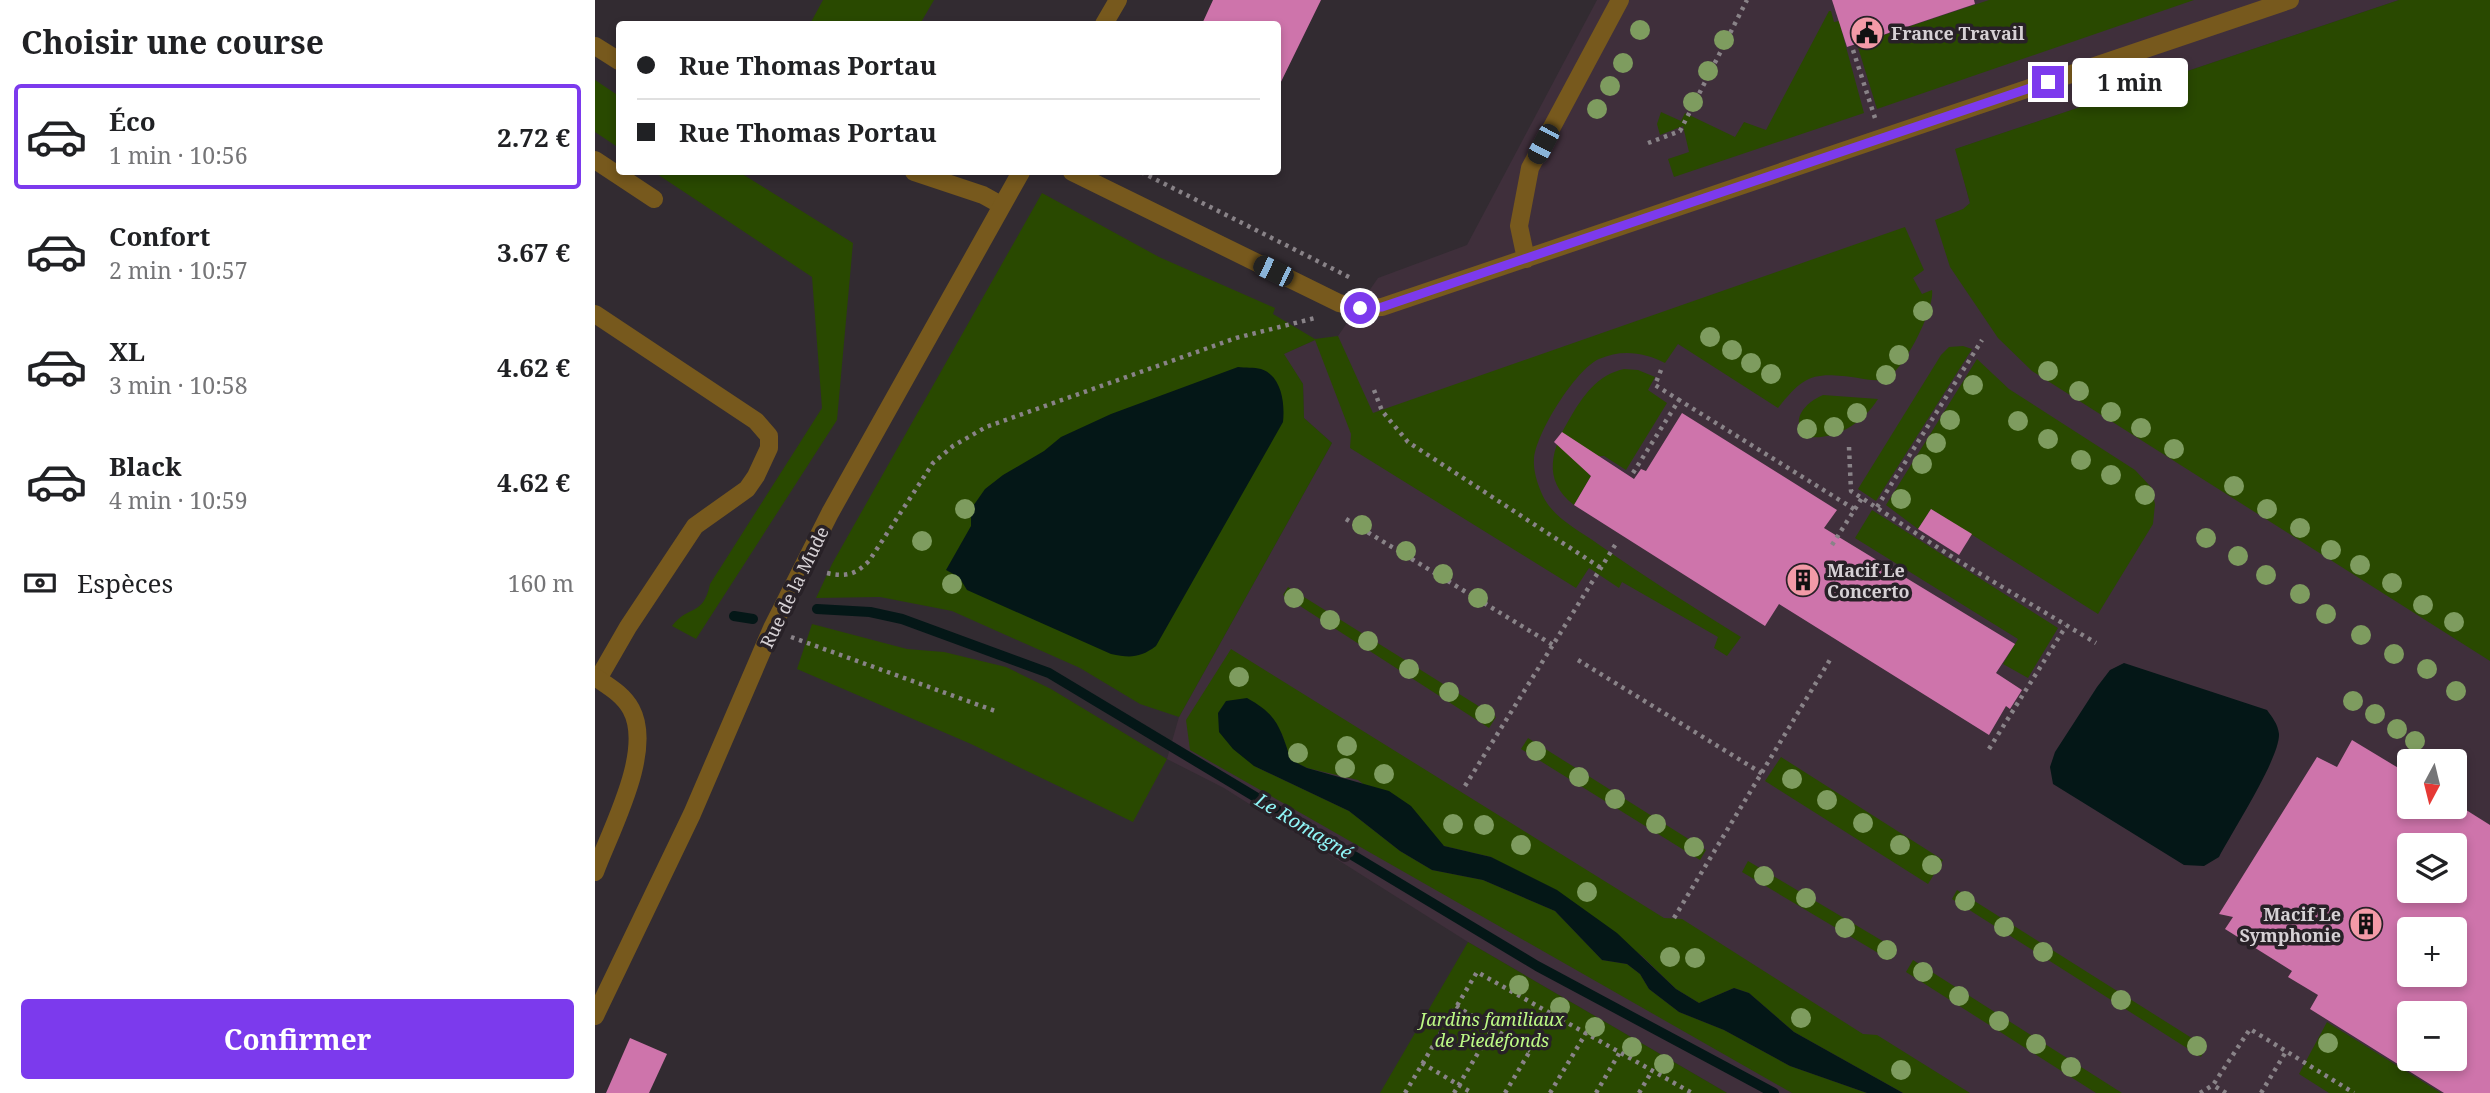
<!DOCTYPE html>
<html lang="fr">
<head>
<meta charset="utf-8">
<style>
	:root { --surface:#fff; --page:#f2f2f2; --text:#202124; --muted:#757577; --line:#e0e0e0; --accent:#7c3aed }
	body { margin:0; font-family:"Noto Serif",serif; background:var(--page); color:var(--text); height:100vh; display:flex; flex-direction:column; font-size:26px; white-space:nowrap }
	* { box-sizing:border-box; margin:0 }
	p { font-size:23px; color:var(--muted) }
	.icon { flex:none; width:38px; height:38px; fill:none; stroke:currentColor; stroke-width:2; stroke-linecap:round; stroke-linejoin:round }
	.map { position:relative; flex:1; overflow:hidden }
	.side { display:flex; flex-direction:column; background:var(--surface); width:595px }
	.side>* { flex:none }
	.guide { position:absolute; left:21px; top:21px; width:665px; height:154px; border-radius:7px; box-shadow:0 4px 10px #0003; display:grid; align-content:center; height:154px; padding:0 21px; background:var(--surface) }
	.needle { width:46px; rotate:187deg }
	.buttons { position:absolute; left:1802px; top:749px; display:grid; gap:14px }
	.buttons a { display:grid; place-items:center; width:70px; height:70px; border-radius:7px; background:var(--surface); box-shadow:0 4px 10px #0003; font-size:35px }
	.end { position:absolute; width:32px; height:32px; margin:-16px; border:9px solid #7c3aed; background:#fff; box-shadow:0 0 0 4px #fff }
	.from { border-radius:50% }
	.bubble { position:absolute; height:49px; border-radius:7px; background:var(--surface); box-shadow:0 4px 10px #0003; font-size:23px; font-weight:700; line-height:49px; text-align:center }
	.car { position:absolute; width:21px; height:42px; margin:-21px -10px; border-radius:9px; box-shadow:0 0 5px 2px #0007; background:linear-gradient(#222 24%,#8ab4d8 0 40%,#222 0 76%,#8ab4d8 0 86%,#222 0) }
	.guide b { display:flex; align-items:center; gap:24px; height:66px; font-size:26px }
	.guide b+b { border-top:2px solid var(--line) }
	.guide i { width:18px; height:18px; background:var(--text) }
	ul { padding:0; list-style:none }
	li { display:flex; align-items:center; gap:21px; height:105px; margin:0 14px 10px; padding:0 7px; border:4px solid transparent; border-radius:7px }
	li div { flex:1 }
	li b { display:block; font-size:26px }
	li em { font-style:normal; font-weight:700 }
	li.selected { border-color:var(--accent) }
	li>.icon { width:63px; height:63px; stroke-width:1.5 }
	h2 { padding:0 21px; font-size:32px; line-height:84px }
	.pay { display:flex; align-items:center; gap:18px; height:77px; padding:0 21px; font-size:26px }
	.pay p { margin-inline-start:auto }
	.button { display:flex; gap:14px; margin-top:auto; padding:14px 21px }
	.button a { flex:1; height:80px; border-radius:7px; background:var(--accent); color:#fff; font-size:28px; font-weight:700; line-height:80px; text-align:center }
	main { display:flex; flex:1; min-height:0 }
	.map>svg:first-child { display:block }
	.commercial { fill:#3f2f3b; fill-rule:evenodd }
	.green { fill:#294900 }
	.water { fill:#041717 }
	.lines { fill:none; stroke-linecap:round; stroke-linejoin:round }
	.stream { stroke:#041717; stroke-width:10 }
	.building { fill:#ce74ab; fill-rule:evenodd }
	.path { stroke:#898388; stroke-width:4.5; stroke-dasharray:3.5 5; stroke-linecap:butt }
	.minor { stroke:#77591d; stroke-width:18 }
	.tree { fill:#7e9c5f }
	.route { stroke:#7c3aed; stroke-width:9 }
	.labels { text-anchor:middle; dominant-baseline:central; stroke-width:7; stroke-linejoin:round; paint-order:stroke }
	.poi-label { font-size:18px; font-weight:bold; fill:#d6d1d5; stroke:#282127; text-anchor:start }
	.street-label { font-size:18px; fill:#d6d1d5; stroke:#282127 }
	.park-label { font-size:18px; font-style:italic; fill:#bcf985; stroke:#282127 }
	.water-label { font-size:19px; font-style:italic; fill:#90f6f8; stroke:#282127 }
</style>
</head>
<body>
<main>
<section class="side">
<h2>Choisir une course</h2>
<ul>
<li class="selected"><svg class="icon" aria-label="car" viewBox="0 0 24 24"><path d="M5 17H2v-5l4-1 3-4h7l3 4 3 1v5h-3M9 17h6M6 11h13"/><circle cx="7" cy="17" r="2"/><circle cx="17" cy="17" r="2"/></svg><div><b>Éco</b><p>1 min · 10:56</p></div><em>2.72 €</em></li>
<li><svg class="icon" aria-label="car" viewBox="0 0 24 24"><path d="M5 17H2v-5l4-1 3-4h7l3 4 3 1v5h-3M9 17h6M6 11h13"/><circle cx="7" cy="17" r="2"/><circle cx="17" cy="17" r="2"/></svg><div><b>Confort</b><p>2 min · 10:57</p></div><em>3.67 €</em></li>
<li><svg class="icon" aria-label="car" viewBox="0 0 24 24"><path d="M5 17H2v-5l4-1 3-4h7l3 4 3 1v5h-3M9 17h6M6 11h13"/><circle cx="7" cy="17" r="2"/><circle cx="17" cy="17" r="2"/></svg><div><b>XL</b><p>3 min · 10:58</p></div><em>4.62 €</em></li>
<li><svg class="icon" aria-label="car" viewBox="0 0 24 24"><path d="M5 17H2v-5l4-1 3-4h7l3 4 3 1v5h-3M9 17h6M6 11h13"/><circle cx="7" cy="17" r="2"/><circle cx="17" cy="17" r="2"/></svg><div><b>Black</b><p>4 min · 10:59</p></div><em>4.62 €</em></li>
</ul>
<div class="pay"><svg class="icon" aria-label="cash" viewBox="0 0 24 24"><path d="M3 7h18v10H3z"/><circle cx="12" cy="12" r="2"/></svg>Espèces<p>160 m</p></div>
<div class="button"><a>Confirmer</a></div>
</section>
<div class="map">
<svg width="1895" height="1093" viewBox="0 0 1895 1093">
	<rect width="100%" height="100%" fill="#322b31"/>
	<path class="commercial" d="M1002 0H1804L1361 149 1375 203 1895 471V1093H1132L873 942 629 788 572 759 584 717 737 443 709 418 708 384 688 354 720 340 743 336 783 278 872 245ZM1815 761H1860V807H1815ZM1815 845H1860V891H1815ZM1815 929H1860V975H1815ZM1815 1013H1860V1059H1815Z"/>
	<g class="green">
		<path d="M228 0H339L325 24H215Z"/>
		<path d="M1394 0H1599L1282 109 1262 44Z"/>
		<path d="M1804 0H1895V661L1437 371 1403 338 1355 267 1340 220 1368 209 1375 203 1360 149Z"/>
		<path d="M1234 11H1236L1239 22 1244 21 1269 113 1079 177 1073 159 1094 152 1088 126 1065 135 1062 124 1066 112 1086 121 1090 113 1140 137 1149 122 1171 130Z"/>
		<path d="M0 80 24 96V148L0 132Z"/>
		<path d="M59 172H144L258 243 242 420 101 639 77 626C94 604 108 617 115 584L227 408 217 277Z"/>
		<path d="M447 193 564 257 680 308 678 314 720 339 743 336 778 413 1310 227 1329 270 1318 278 1327 294 1337 290C1340 309 1308 373 1290 379 1282 382 1271 379 1263 378 1219 372 1210 374 1183 408L1083 344 1070 363C1049 352 1026 349 1004 359 981 369 940 434 939 460 938 472 944 489 950 500 962 520 985 531 1003 544 1050 577 1098 607 1146 637L1132 656 1119 648 1123 637 1027 582 1024 588 994 568 981 588 755 448 756 434 720 340 689 354 708 384 709 418 737 443 584 717 545 704 485 668 357 611 285 597 221 598 237 564Z"/>
		<path d="M1368 346 1377 349 1281 501 1263 489 1346 355 1354 347Z"/>
		<path d="M1382 359 1414 389 1540 470 1556 487 1560 504 1558 524 1503 614 1336 509 1323 529 1291 505Z"/>
		<path d="M1029 369 1043 370 1060 377 1053 390 1072 403 1031 470 1009 456H1003L993 474 996 476 979 505C946 480 957 448 975 418 988 396 1002 375 1029 369Z"/>
		<path d="M1228 395 1283 399C1268 423 1241 440 1213 437 1192 421 1211 402 1228 395Z"/>
		<path d="M1277 510 1463 628 1433 678 1408 664 1423 639 1260 538Z"/>
		<path d="M693 587 901 717 894 728 688 595Z"/>
		<path d="M217 624 312 649 349 652 411 667 456 689 572 759 538 822 376 744 202 669Z"/>
		<path d="M636 649 1069 918 1087 919 1268 1034 1282 1035 1375 1093H1308L1199 1032 1154 993 1139 988 1104 1003 1081 989 1046 955 896 857 849 846 763 780 712 768 695 760 687 734 659 766 754 811 805 851 837 870 888 880 960 911 1007 960 1032 964 1045 974 1054 989 1084 1012 1129 1030 1195 1066 1272 1093H1197L595 750 591 720Z"/>
		<path d="M933 738 1111 850 1105 860 926 749Z"/>
		<path d="M1186 757 1348 860 1333 884 1170 781Z"/>
		<path d="M1153 861 1301 949 1295 960 1147 872Z"/>
		<path d="M1362 890 1611 1047 1606 1057 1357 899Z"/>
		<path d="M873 942 1132 1093H785Z"/>
		<path d="M1318 960 1527 1093H1501L1311 972Z"/>
		<path d="M1732 1022 1846 1093H1734L1704 1074Z"/>
	</g>
	<g class="water">
		<path d="M643 367C650 368 659 367 666 369 687 376 690 404 688 422L561 646C545 658 535 658 516 654L372 590 364 577 351 570 376 526V509L390 489 408 475 449 451 466 437 516 414Z"/>
		<path d="M1529 663 1672 710C1677 717 1683 724 1684 734 1685 758 1637 832 1624 857L1609 866 1589 865 1458 784 1455 767 1460 752 1502 687 1515 670Z"/>
		<path d="M652 698C683 715 685 728 696 760L712 768 794 791 816 806 849 846 896 857 962 890 1022 933 1081 989 1104 1003 1139 988 1154 993 1199 1032 1308 1093H1272L1195 1066 1129 1030 1084 1012 1054 989 1045 974 1032 964 1007 960 960 911 888 880 837 870 805 851 754 811 659 766 638 749 624 732 623 713 631 701Z"/>
	</g>
	<g class="lines">
		<g class="stream">
			<path d="M222 609 275 612 307 619 454 673 942 966 1179 1093"/>
			<path d="M139 616 158 619"/>
		</g>
	</g>
	<g class="building">
		<path d="M618 0H726L682 90V24H607Z"/>
		<path d="M1237 0H1379L1380 4 1252 47Z"/>
		<path d="M1087 413 1242 510 1229 528 1420 644 1401 673 1427 690 1415 709 1411 706 1394 735 1184 604 1170 626 979 505 996 476 959 442 967 432 1039 479 1046 469 1051 471Z"/>
		<path d="M1336 509 1377 534 1364 555 1323 529Z"/>
		<path d="M1757 740 1815 775V807H1860V803L1895 825V1093H1849L1715 1009 1723 995 1693 977 1697 971 1630 929 1638 917 1624 914 1722 757 1742 767ZM1815 845H1860V891H1815ZM1815 929H1860V975H1815ZM1815 1013H1860V1059H1815Z"/>
		<path d="M35 1038 72 1054 54 1093H11Z"/>
	</g>
	<g class="lines">
		<g class="path">
			<path d="M1258 50 1280 118"/>
			<path d="M1053 143 1085 131 1152 0"/>
			<path d="M546 172 758 279"/>
			<path d="M1066 370 1060 385 1084 400"/>
			<path d="M779 390 787 411 813 442 1006 568"/>
			<path d="M1254 447 1256 491 1362 560 1501 643"/>
			<path d="M1038 473 1084 400 1259 509"/>
			<path d="M1282 507 1387 340"/>
			<path d="M751 519 958 645"/>
			<path d="M1237 545 1267 498"/>
			<path d="M232 573C251 577 260 575 274 561L338 463 358 446 391 427 641 338 720 318"/>
			<path d="M196 637 403 712"/>
			<path d="M983 660 1168 774"/>
			<path d="M1394 749 1471 626"/>
			<path d="M870 786 1022 542"/>
			<path d="M1079 918 1236 658"/>
			<path d="M861 1006 935 1051"/>
			<path d="M827 1063 877 1093"/>
			<path d="M810 1093 882 972 1097 1093"/>
			<path d="M859 1093 898 1028"/>
			<path d="M910 1093 957 1014"/>
			<path d="M955 1093 991 1033"/>
			<path d="M1001 1093 1025 1052"/>
			<path d="M1044 1093 1057 1071"/>
			<path d="M1605 1093 1618 1085"/>
			<path d="M1631 1093 1618 1085 1655 1029 1759 1093"/>
			<path d="M1666 1093 1692 1050"/>
		</g>
		<g class="minor">
			<path d="M509 24 523 0"/>
			<path d="M0 46 24 61"/>
			<path d="M0 160 59 199"/>
			<path d="M319 172 388 195 406 205"/>
			<path d="M477 172 744 303 765 308 787 307 1695 0"/>
			<path d="M931 259 924 226 935 168 1025 0"/>
			<path d="M0 314 161 421 174 436V448L161 476 152 489 100 526 33 627 3 679"/>
			<path d="M0 677C13 686 28 694 36 709 59 751 16 829 0 872"/>
			<path d="M0 1016 97 814 177 628 235 513 426 172"/>
		</g>
	</g>
	<g class="tree">
		<circle cx="1045" cy="30" r="10"/>
		<circle cx="1129" cy="40" r="10"/>
		<circle cx="1028" cy="63" r="10"/>
		<circle cx="1113" cy="71" r="10"/>
		<circle cx="1015" cy="86" r="10"/>
		<circle cx="1098" cy="102" r="10"/>
		<circle cx="1002" cy="109" r="10"/>
		<circle cx="1328" cy="311" r="10"/>
		<circle cx="1115" cy="337" r="10"/>
		<circle cx="1137" cy="350" r="10"/>
		<circle cx="1304" cy="355" r="10"/>
		<circle cx="1156" cy="363" r="10"/>
		<circle cx="1453" cy="371" r="10"/>
		<circle cx="1176" cy="374" r="10"/>
		<circle cx="1291" cy="375" r="10"/>
		<circle cx="1378" cy="385" r="10"/>
		<circle cx="1484" cy="391" r="10"/>
		<circle cx="1516" cy="412" r="10"/>
		<circle cx="1262" cy="413" r="10"/>
		<circle cx="1355" cy="420" r="10"/>
		<circle cx="1423" cy="421" r="10"/>
		<circle cx="1239" cy="427" r="10"/>
		<circle cx="1546" cy="428" r="10"/>
		<circle cx="1212" cy="429" r="10"/>
		<circle cx="1453" cy="439" r="10"/>
		<circle cx="1341" cy="443" r="10"/>
		<circle cx="1579" cy="449" r="10"/>
		<circle cx="1486" cy="460" r="10"/>
		<circle cx="1327" cy="464" r="10"/>
		<circle cx="1516" cy="475" r="10"/>
		<circle cx="1639" cy="486" r="10"/>
		<circle cx="1550" cy="495" r="10"/>
		<circle cx="1306" cy="499" r="10"/>
		<circle cx="370" cy="509" r="10"/>
		<circle cx="1672" cy="509" r="10"/>
		<circle cx="767" cy="525" r="10"/>
		<circle cx="1705" cy="528" r="10"/>
		<circle cx="1611" cy="538" r="10"/>
		<circle cx="327" cy="541" r="10"/>
		<circle cx="1736" cy="550" r="10"/>
		<circle cx="811" cy="551" r="10"/>
		<circle cx="1643" cy="556" r="10"/>
		<circle cx="1765" cy="565" r="10"/>
		<circle cx="848" cy="574" r="10"/>
		<circle cx="1671" cy="575" r="10"/>
		<circle cx="1797" cy="583" r="10"/>
		<circle cx="357" cy="584" r="10"/>
		<circle cx="1705" cy="594" r="10"/>
		<circle cx="699" cy="598" r="10"/>
		<circle cx="883" cy="598" r="10"/>
		<circle cx="1828" cy="605" r="10"/>
		<circle cx="1731" cy="614" r="10"/>
		<circle cx="735" cy="620" r="10"/>
		<circle cx="1859" cy="622" r="10"/>
		<circle cx="1766" cy="635" r="10"/>
		<circle cx="773" cy="641" r="10"/>
		<circle cx="1799" cy="654" r="10"/>
		<circle cx="814" cy="669" r="10"/>
		<circle cx="1832" cy="669" r="10"/>
		<circle cx="644" cy="677" r="10"/>
		<circle cx="1861" cy="691" r="10"/>
		<circle cx="854" cy="692" r="10"/>
		<circle cx="1758" cy="701" r="10"/>
		<circle cx="890" cy="714" r="10"/>
		<circle cx="1780" cy="714" r="10"/>
		<circle cx="1802" cy="729" r="10"/>
		<circle cx="1820" cy="741" r="10"/>
		<circle cx="752" cy="746" r="10"/>
		<circle cx="941" cy="751" r="10"/>
		<circle cx="703" cy="753" r="10"/>
		<circle cx="750" cy="768" r="10"/>
		<circle cx="789" cy="774" r="10"/>
		<circle cx="984" cy="777" r="10"/>
		<circle cx="1197" cy="779" r="10"/>
		<circle cx="1020" cy="799" r="10"/>
		<circle cx="1232" cy="800" r="10"/>
		<circle cx="1268" cy="823" r="10"/>
		<circle cx="858" cy="824" r="10"/>
		<circle cx="1061" cy="824" r="10"/>
		<circle cx="889" cy="825" r="10"/>
		<circle cx="926" cy="845" r="10"/>
		<circle cx="1305" cy="845" r="10"/>
		<circle cx="1099" cy="847" r="10"/>
		<circle cx="1337" cy="865" r="10"/>
		<circle cx="1169" cy="876" r="10"/>
		<circle cx="992" cy="892" r="10"/>
		<circle cx="1211" cy="898" r="10"/>
		<circle cx="1370" cy="901" r="10"/>
		<circle cx="1409" cy="927" r="10"/>
		<circle cx="1250" cy="928" r="10"/>
		<circle cx="1292" cy="950" r="10"/>
		<circle cx="1448" cy="952" r="10"/>
		<circle cx="1075" cy="957" r="10"/>
		<circle cx="1100" cy="958" r="10"/>
		<circle cx="1328" cy="972" r="10"/>
		<circle cx="924" cy="985" r="10"/>
		<circle cx="1364" cy="996" r="10"/>
		<circle cx="1526" cy="1000" r="10"/>
		<circle cx="965" cy="1007" r="10"/>
		<circle cx="1206" cy="1018" r="10"/>
		<circle cx="1404" cy="1021" r="10"/>
		<circle cx="1000" cy="1027" r="10"/>
		<circle cx="1733" cy="1043" r="10"/>
		<circle cx="1441" cy="1044" r="10"/>
		<circle cx="1602" cy="1046" r="10"/>
		<circle cx="1037" cy="1047" r="10"/>
		<circle cx="1069" cy="1064" r="10"/>
		<circle cx="1476" cy="1067" r="10"/>
		<circle cx="1306" cy="1070" r="10"/>
	</g>
	<g class="lines">
		<path class="route" d="M765 308 787 307 1453 82"/>
	</g>
	<defs>
		<symbol id="civic-disc" viewBox="-11 -11 22 22"><circle r="9.5" fill="#f39aa7" stroke="#282127"/><path d="M-.6-6.5H3V-4.5H.6V-3L4-1V1h2V6H-6V1h2V-1L-.6-3ZM-1.2 2.5V6h2.4V2.5Z" fill="#111"/></symbol>
		<symbol id="building-disc" viewBox="-11 -11 22 22"><circle r="9.5" fill="#f39aa7" stroke="#282127"/><path d="M-4-6H4V6H1V3H-1V6H-4ZM-2.5-4.3h1.7v1.8h-1.7ZM.8-4.3h1.7v1.8H.8ZM-2.5-1h1.7V.8h-1.7ZM.8-1h1.7V.8H.8Z" fill="#111"/></symbol>
	</defs>
	<g fill-rule="evenodd">
		<use href="#civic-disc" x="1253" y="14" width="38" height="38"/>
		<use href="#building-disc" x="1189" y="561" width="38" height="38"/>
		<use href="#building-disc" x="1752" y="905" width="38" height="38"/>
	</g>
	<g class="labels">
		<g class="poi-label">
			<text x="1296" y="33">France Travail</text>
			<text x="1232" y="570">Macif Le<tspan x="1232" dy="21">Concerto</tspan></text>
			<text x="1746" y="914" text-anchor="end">Macif Le<tspan x="1746" dy="21">Symphonie</tspan></text>
		</g>
		<g class="street-label">
			<text transform="translate(199 587) rotate(-64)">Rue de la Mude</text>
		</g>
		<g class="park-label">
			<text x="897" y="1019">Jardins familiaux<tspan x="897" dy="21">de Piedefonds</tspan></text>
		</g>
		<g class="water-label">
			<text transform="translate(709 826) rotate(31)">Le Romagné</text>
		</g>
	</g>
</svg>
<div class="buttons">
<a><svg class="needle" viewBox="-14 -14 28 28"><path d="M0-13l5 13h-10z" fill="#e53935"/><path d="M0 13l5-13h-10z" fill="#757577"/></svg></a>
<a><svg class="icon" aria-label="layers" viewBox="0 0 24 24"><path d="M12 4l9 5-9 5-9-5zM3 14l9 5 9-5"/></svg></a>
<a>+</a>
<a>−</a>
</div>
<i class="end from" style="left:765px;top:308px"></i>
<i class="end" style="left:1453px;top:82px"></i>
<div class="bubble" style="left:1477px;top:58px;width:116px">1 min</div>
<i class="car" style="left:948px;top:144px;rotate:208deg"></i>
<i class="car" style="left:678px;top:271px;rotate:296deg"></i>
<div class="guide">
<b><i class="from"></i>Rue Thomas Portau</b>
<b><i></i>Rue Thomas Portau</b>
</div>
</div>
</main>
</body>
</html>
